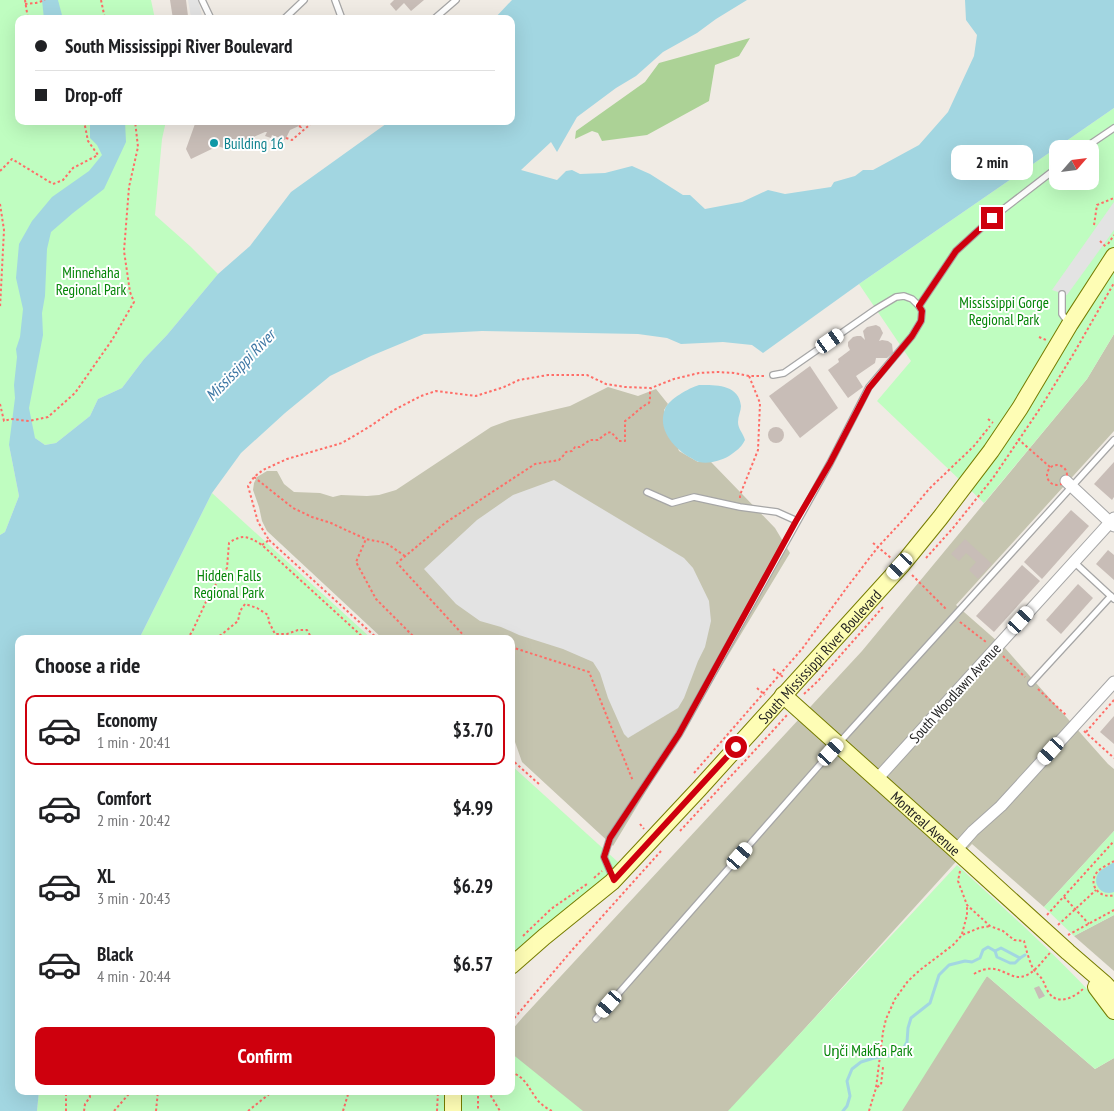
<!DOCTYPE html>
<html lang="en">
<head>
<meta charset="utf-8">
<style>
	:root { --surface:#fff; --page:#f2f2f2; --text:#202124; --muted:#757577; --line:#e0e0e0; --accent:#ce000d }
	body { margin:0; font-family:"PT Sans Narrow",sans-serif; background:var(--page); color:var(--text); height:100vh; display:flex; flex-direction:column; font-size:19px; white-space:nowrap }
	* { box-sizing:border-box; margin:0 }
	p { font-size:16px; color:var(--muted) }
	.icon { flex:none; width:28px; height:28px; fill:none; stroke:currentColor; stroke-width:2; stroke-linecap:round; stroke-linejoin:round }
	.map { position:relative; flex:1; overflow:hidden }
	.sheet { position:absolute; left:15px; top:635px; width:500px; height:460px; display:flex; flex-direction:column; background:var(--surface); border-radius:10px; box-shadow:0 5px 20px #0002 }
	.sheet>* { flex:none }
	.top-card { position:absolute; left:15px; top:15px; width:500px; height:110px; border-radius:10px; box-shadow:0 5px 20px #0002; display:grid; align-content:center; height:110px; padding:0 20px; background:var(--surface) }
	.needle { width:32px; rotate:62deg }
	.controls { position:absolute; left:1049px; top:140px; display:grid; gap:10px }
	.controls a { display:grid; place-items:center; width:50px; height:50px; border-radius:10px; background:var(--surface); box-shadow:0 5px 20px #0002; font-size:25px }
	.end { position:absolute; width:22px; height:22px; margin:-11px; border:6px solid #ce000d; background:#fff; box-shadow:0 0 0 2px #fff }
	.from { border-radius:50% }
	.bubble { position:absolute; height:35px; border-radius:10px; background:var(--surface); box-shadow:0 5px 20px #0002; font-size:16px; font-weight:700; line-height:35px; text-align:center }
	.car { position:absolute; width:15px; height:30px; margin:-15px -8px; border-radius:6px; box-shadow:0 0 4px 1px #0007; background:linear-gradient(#fff 24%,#345 0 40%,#fff 0 76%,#345 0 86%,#fff 0) }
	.top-card b { display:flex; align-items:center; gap:18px; height:48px; font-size:19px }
	.top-card b+b { border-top:1px solid var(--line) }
	.top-card i { width:12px; height:12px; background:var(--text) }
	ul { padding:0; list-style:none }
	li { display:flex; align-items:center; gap:15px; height:70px; margin:0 10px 8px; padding:0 10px; border:2px solid transparent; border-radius:10px }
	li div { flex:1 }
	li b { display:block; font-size:19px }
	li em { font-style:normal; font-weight:700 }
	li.on { border-color:var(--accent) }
	li>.icon { width:45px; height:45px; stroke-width:1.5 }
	h2 { padding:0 20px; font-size:22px; line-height:60px }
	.cta { display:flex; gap:10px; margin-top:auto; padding:10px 20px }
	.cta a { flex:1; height:58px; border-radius:10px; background:var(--accent); color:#fff; font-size:20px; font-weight:700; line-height:58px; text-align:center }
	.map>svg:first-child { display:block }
	.construction { fill:#c5c4af }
	.forest { fill:#acd296 }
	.park { fill:#bffdc0; fill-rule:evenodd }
	.parking { fill:#e3e3e3 }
	.water { fill:#a2d6e1 }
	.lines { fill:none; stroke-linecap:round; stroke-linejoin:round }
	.stream { stroke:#a2d6e1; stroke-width:3 }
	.building { fill:#c8bdb7 }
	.lane-casing { stroke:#a6a6a6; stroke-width:8 }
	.street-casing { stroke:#a6a6a6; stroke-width:13 }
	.secondary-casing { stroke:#767c00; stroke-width:18 }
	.path { stroke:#ff6d67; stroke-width:2; stroke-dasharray:2.5 2.5; stroke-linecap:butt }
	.lane { stroke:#fff; stroke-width:5.5 }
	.street { stroke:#fff; stroke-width:11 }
	.secondary { stroke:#fefdb5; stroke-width:16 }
	.route { stroke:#ce000d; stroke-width:6 }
	.culture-dot { fill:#0f9aa8; stroke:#fff; stroke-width:2 }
	.labels { text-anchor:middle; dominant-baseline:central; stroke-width:4; stroke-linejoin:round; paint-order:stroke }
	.culture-label { font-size:15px; fill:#0d838f; stroke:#fff; text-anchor:start }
	.park-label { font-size:15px; fill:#048507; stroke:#fff }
	.street-label { font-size:15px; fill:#1f1f1f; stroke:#fff }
	.water-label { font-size:16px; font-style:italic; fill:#3f78a5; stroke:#fff }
</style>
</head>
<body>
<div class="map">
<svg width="1114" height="1111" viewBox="0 0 1114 1111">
	<rect width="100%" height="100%" fill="#f0ebe4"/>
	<g class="construction">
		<path d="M1114 334V431L956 605 1005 648 1108 764 1114 769V831L1044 907 972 844 730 1111H562L511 1065V1031L523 1017 862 651 1087 379Z"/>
		<path d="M608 387 638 396 656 389 668 404 664 410 679 451 698 462H711L775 528 790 553 613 846 522 762 515 742 511 736V639H383L267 531 262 521 259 507 253 490 254 483 257 477 267 471H277L284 484 294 492 320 493 333 497 341 495 367 496 379 495 396 490 491 427 510 420 570 406Z"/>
		<path d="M1114 915V971L1074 936Z"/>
		<path d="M987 976 1095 1069 1114 1058V1111H888Z"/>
	</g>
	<path class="forest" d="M750 38 739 56 715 65 709 101 647 135 602 141 598 133 592 131 575 139 576 131 645 82 659 63Z"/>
	<g class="park">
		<path d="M0 0H151L155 19H19V121H166L162 139 155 215 191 247 218 274 167 335 144 359 122 388 98 399 90 416 56 443 45 445 35 438 9 445 19 496 5 532 0 535Z"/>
		<path d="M1114 108V334L1087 379 984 503 877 401 911 361 859 284ZM1058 149H1090V181H1058Z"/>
		<path d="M212 493 372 639H139Z"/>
		<path d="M511 765 619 863 591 890 511 955Z"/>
		<path d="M1114 831V915L1074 936 1044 907Z"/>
		<path d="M957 865C1011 915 1066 963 1114 1019V1058L1095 1069 987 976 902 1111H728Z"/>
		<path d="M511 1053 583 1111H460L458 1091H511Z"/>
		<path d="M39 1091H445L446 1111H37Z"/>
	</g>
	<g class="parking">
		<path d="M188 0H198L203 19H178L191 17Z"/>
		<path d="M1114 202V230L1067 295 1052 290Z"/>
		<path d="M554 480 684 558 693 568 709 601 711 621 705 647 698 661 684 698 678 708 628 738 624 734 608 698 600 673 593 662 563 649 519 635 501 627 480 621 456 604 424 569 477 520 513 495Z"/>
	</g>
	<g class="water">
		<path d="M42 0H58L63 19H44Z"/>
		<path d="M512 0H747L716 19 697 33 663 52 636 76 616 88 577 117 557 152 551 142 521 170 557 180 566 171 572 170 580 174 605 173 632 166 650 174 683 195H690L705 209 742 202 768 190 785 194 831 187 834 182 855 176 863 170H873L919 145 948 112 974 56 977 35 966 20 965 0H1114V108L859 284 763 353 752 345 723 342 681 344 667 338 638 334 482 331 424 334 371 356 330 376 285 413 241 453 212 493 139 639H19V1091H39L37 1111H0V535L5 532 19 496 9 445 15 398 14 385 17 357 16 349 20 337 23 309 16 278 19 244 32 221 52 197 89 171 102 155 97 145 90 138V121H125L126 142 104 189 73 213 51 232 47 249 45 296 42 313 43 335 29 408 35 438 45 445 56 443 90 416 98 399 122 388 144 359 167 335 218 274 250 246 291 192 390 121H511V19H494Z"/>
		<path d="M699 385C715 385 739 384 741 406 741 411 738 416 738 422 738 429 743 433 745 440 741 448 736 451 729 456 720 461 709 464 699 462 695 461 692 458 689 457 673 447 657 429 665 409 669 399 689 388 699 385Z"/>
		<path d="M1114 862V892C1101 897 1090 882 1100 871 1104 868 1110 865 1114 862Z"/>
	</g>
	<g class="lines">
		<g class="stream">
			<path d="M995 951 1001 948 1020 958"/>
			<path d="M843 1111 847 1106 850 1096 847 1081 852 1069 861 1062 874 1058 894 1055 903 1049 907 1042 908 1028 911 1018 930 1003 939 975 949 965 965 961 972 962 980 958 983 950 988 947 995 951 997 957 1010 963H1015L1020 958 1025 955"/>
		</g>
	</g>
	<g class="building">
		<path d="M170 0H186L188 16 173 19Z"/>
		<path d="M394 0H424L411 11 404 3 396 11 390 4Z"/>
		<path d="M196 121H297L299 126 290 130 285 140 272 135 271 138 265 136 267 132H265L226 149 218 146 191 159 186 149Z"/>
		<path d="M876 325 880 327 883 333 879 341 882 340 888 341 892 344 893 353 887 358H876L875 363 856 376 863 387 848 398 828 370 839 362 838 359 850 350 848 346V342L853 337 857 336H861L865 340 863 331 867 327Z"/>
		<path d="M810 366 838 408 800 438 769 396Z"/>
		<circle cx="776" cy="435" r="8"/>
		<path d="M1114 462V497L1112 500 1094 484Z"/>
		<path d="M1071 510 1089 526 1042 579 1024 562Z"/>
		<path d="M965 539 992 564 978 579 969 570 976 562 966 553 959 561 951 554Z"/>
		<path d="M1108 550 1114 555V580L1096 564Z"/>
		<path d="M1022 565 1040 581 994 632 976 616Z"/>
		<path d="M1078 584 1093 598 1061 634 1046 620Z"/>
		<path d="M1114 716V744L1100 732Z"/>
		<path d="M1039 986 1045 996 1039 999 1034 988Z"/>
	</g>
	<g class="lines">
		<defs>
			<g id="lane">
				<path d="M202 0 211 19"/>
				<path d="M335 0 342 19"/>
				<path d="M284 19 304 0"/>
				<path d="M434 19 456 0"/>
				<path d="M1083 149 1114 128"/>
				<path d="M1062 294V314L1069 324"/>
				<path d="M919 306 956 251 992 218 1058 167"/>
				<path d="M647 492 672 503 694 497 740 507 777 512 797 521"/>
				<path d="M1074 562 1114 599"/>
				<path d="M1031 683 1111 596"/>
				<path d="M613 878 604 857 610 838 679 734 830 463 869 387 912 336 921 321 922 311 919 306 912 299 904 296 896 297 876 309 784 373 773 375"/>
				<path d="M596 1019 838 744 1114 440"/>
			</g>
			<g id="street">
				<path d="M1066 481 1114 526"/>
				<path d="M877 779 1114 518"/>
				<path d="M956 850 973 831 1001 806 1114 682"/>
			</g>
			<g id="secondary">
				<path id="s1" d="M783 695 947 842 1068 952 1105 984 1114 994"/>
				<path id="s2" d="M511 966 544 937 612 882 699 789 901 566 940 518 991 451 1020 408 1070 324 1114 256"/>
				<path d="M1096 987 1114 1011"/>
				<path d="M453 1091V1111"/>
			</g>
		</defs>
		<use href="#lane" class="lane-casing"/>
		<use href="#street" class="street-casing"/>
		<use href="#secondary" class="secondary-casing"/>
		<g class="path">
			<path d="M25 0 28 19"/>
			<path d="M101 0 105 19"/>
			<path d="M25 4 36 3 45 0"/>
			<path d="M299 126 301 127 302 121"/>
			<path d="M286 138 292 140 314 121"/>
			<path d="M0 171 12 159 53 184 63 180 73 168 98 155 88 141 84 121"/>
			<path d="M0 204 4 230 0 308"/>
			<path d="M1094 225 1097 205 1114 198"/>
			<path d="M1100 241 1106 247"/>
			<path d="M1108 244 1114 235"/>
			<path d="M1039 337 1046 340"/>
			<path d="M0 404 4 421 11 419 29 421 48 417 75 393 112 340 134 302 130 292 124 251 129 187 138 147 135 121"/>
			<path d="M988 419 993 423"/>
			<path d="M1018 439 1050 467"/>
			<circle cx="1057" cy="475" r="10"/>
			<path d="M254 477 293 508 312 517 331 523 348 531 366 539"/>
			<path d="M740 498V495L758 450 760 403 749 376"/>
			<path d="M269 540 378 639"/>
			<path d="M873 543 891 558"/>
			<path d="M262 545 269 540 258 522 248 486 254 477 263 470 287 459 342 443 369 427 394 410 421 396 436 391 476 396 504 387 519 380 548 375H587L606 384 625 387 651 388 674 379 699 373 718 372 734 373 749 376H764"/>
			<path d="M405 556 386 543 366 539 356 562 376 599 416 639"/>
			<path d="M926 558 953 528 993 478 1041 407 1074 353 1114 283"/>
			<path d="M912 575 947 610"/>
			<path d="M960 622 986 642"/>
			<path d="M187 639 192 632 210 593 227 568 229 543C243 533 249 537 262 545L365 639"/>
			<path d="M210 639 221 635 238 621 240 611 245 604 257 608 268 615 269 622 275 634H287L298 630H307L312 639"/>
			<path d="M470 639 466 638 397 563 445 523 535 464 559 460 563 456 566 452 572 451 575 447H580L590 440H598L607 433 611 432 619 441H625V421C634 415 640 407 649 403 651 398 649 393 651 388"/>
			<path d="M511 647 589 672 633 781"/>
			<path d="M1003 656 1025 677"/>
			<path d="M773 669 783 677"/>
			<path d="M757 688 765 695"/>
			<path d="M1038 689 1067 716"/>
			<path d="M804 694 818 681 883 607"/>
			<path d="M1084 731 1114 758"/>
			<path d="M1086 732 1114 700"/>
			<path d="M511 759 540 785"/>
			<path d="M694 773 802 649 848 586 878 547 905 518 929 489 974 446 990 426"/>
			<path d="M640 824 644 829"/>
			<path d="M511 829 514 841 511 847"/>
			<path d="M680 831 769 735 787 715"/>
			<path d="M1114 861C1108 865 1099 868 1095 875 1089 888 1102 899 1114 895"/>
			<path d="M960 871 958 881 967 905 990 926 1003 931 1014 940 1024 941C1026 949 1030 964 1034 970 1037 974 1040 976 1042 979 1045 984 1046 989 1049 993 1058 1006 1075 997 1083 989"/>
			<path d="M594 878 602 871"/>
			<path d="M1064 897 1089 924"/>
			<path d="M1047 915 1114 841"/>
			<path d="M1058 925 1096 890"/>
			<path d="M962 934 967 915V905"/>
			<path d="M1068 935 1114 910"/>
			<path d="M523 936 551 909 587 884"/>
			<path d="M974 974C1000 958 1009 984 1027 975 1036 971 1043 960 1050 953"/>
			<path d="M511 1022 573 949 661 851"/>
			<path d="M511 1072C525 1077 528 1087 536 1098 540 1104 546 1108 552 1111"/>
			<path d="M877 1087 881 1085 883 1067"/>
			<path d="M478 1091V1111"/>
			<path d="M488 1091 500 1111"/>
			<path d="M66 1111V1091"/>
			<path d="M84 1111 85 1104 90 1097 89 1091"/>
			<path d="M114 1111 128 1095 129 1091"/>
			<path d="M156 1111 158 1091"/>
			<path d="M248 1111 273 1091"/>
			<path d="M343 1111 349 1091"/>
			<path d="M437 1111 438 1091"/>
			<path d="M869 1111 876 1088 883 1032 886 1019 895 999 908 981 920 970 953 945 962 935 979 928 990 926"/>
		</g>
		<use href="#lane" class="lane"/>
		<use href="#street" class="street"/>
		<use href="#secondary" class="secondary"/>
	</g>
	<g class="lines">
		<path class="route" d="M736 747 614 880 604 857 610 838 679 734 796 521 830 463 869 388 912 336 921 321 922 311 919 306 956 251 992 218"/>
	</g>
	<circle class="culture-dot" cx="214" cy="143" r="5"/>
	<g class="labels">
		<g class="culture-label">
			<text x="224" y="143">Building 16</text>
		</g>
		<g class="park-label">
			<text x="91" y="272">Minnehaha<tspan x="91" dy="17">Regional Park</tspan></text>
			<text x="1004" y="302">Mississippi Gorge<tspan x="1004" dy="17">Regional Park</tspan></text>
			<text x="229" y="575">Hidden Falls<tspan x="229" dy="17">Regional Park</tspan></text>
			<text x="868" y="1050">Uŋči Makȟa Park</text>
		</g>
		<g class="street-label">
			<text stroke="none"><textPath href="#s2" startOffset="438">South Mississippi River Boulevard</textPath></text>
			<text transform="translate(955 693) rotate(-48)">South Woodlawn Avenue</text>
			<text stroke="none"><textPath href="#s1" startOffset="192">Montreal Avenue</textPath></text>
		</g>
		<g class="water-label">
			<text transform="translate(240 365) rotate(-46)">Mississippi River</text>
		</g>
	</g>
</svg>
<div class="controls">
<a><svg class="needle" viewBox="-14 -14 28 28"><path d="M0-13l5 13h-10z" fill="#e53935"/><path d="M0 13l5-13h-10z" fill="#757577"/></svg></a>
</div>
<i class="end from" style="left:736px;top:747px"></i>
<i class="end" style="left:992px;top:218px"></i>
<div class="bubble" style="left:951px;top:145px;width:82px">2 min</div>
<i class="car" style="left:830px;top:341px;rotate:55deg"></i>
<i class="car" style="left:900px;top:566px;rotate:223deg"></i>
<i class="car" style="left:1021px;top:620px;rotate:42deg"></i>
<i class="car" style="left:1051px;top:751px;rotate:222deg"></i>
<i class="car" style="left:831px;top:752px;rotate:42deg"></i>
<i class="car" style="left:740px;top:856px;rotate:41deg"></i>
<i class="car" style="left:609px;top:1004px;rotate:221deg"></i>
<div class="top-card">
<b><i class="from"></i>South Mississippi River Boulevard</b>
<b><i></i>Drop-off</b>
</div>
<section class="sheet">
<h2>Choose a ride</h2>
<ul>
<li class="on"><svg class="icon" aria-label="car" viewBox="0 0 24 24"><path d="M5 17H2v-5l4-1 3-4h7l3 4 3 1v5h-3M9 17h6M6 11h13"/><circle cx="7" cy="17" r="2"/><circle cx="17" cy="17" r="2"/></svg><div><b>Economy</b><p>1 min · 20:41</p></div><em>$3.70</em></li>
<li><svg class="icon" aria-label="car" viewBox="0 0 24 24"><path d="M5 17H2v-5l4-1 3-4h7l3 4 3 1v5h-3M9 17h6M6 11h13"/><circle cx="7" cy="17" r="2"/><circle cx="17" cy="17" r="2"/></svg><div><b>Comfort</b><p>2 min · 20:42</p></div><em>$4.99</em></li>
<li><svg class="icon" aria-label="car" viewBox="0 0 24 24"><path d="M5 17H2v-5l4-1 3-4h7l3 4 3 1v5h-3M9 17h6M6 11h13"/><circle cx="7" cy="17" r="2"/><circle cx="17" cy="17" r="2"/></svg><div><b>XL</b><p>3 min · 20:43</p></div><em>$6.29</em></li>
<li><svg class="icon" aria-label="car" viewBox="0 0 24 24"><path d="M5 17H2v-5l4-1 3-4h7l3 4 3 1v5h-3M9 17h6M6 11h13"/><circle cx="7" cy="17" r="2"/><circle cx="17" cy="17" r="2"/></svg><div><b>Black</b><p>4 min · 20:44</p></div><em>$6.57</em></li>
</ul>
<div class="cta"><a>Confirm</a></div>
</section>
</div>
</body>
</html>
